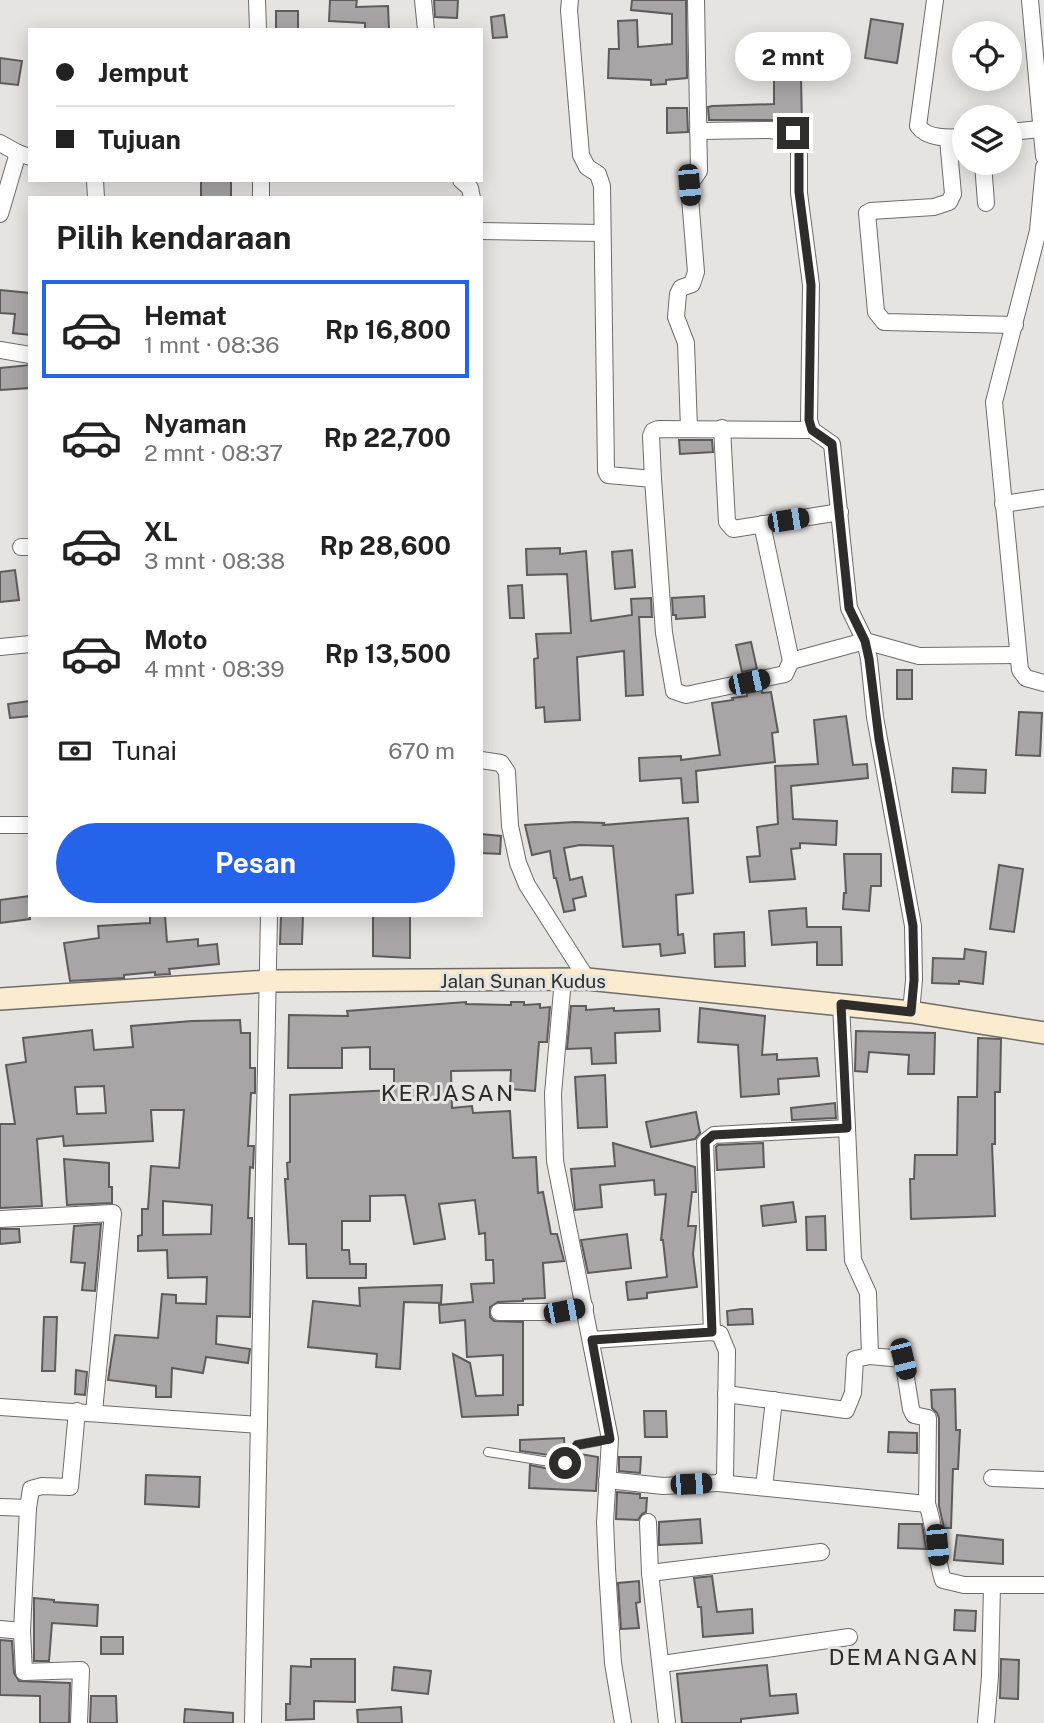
<!DOCTYPE html>
<html lang="id">
<head>
<meta charset="utf-8">
<style>
	:root { --surface:#fff; --page:#f6f6f6; --text:#222; --muted:#767676; --line:#e0e0e0; --accent:#2563eb }
	body { margin:0; font-family:"Public Sans",sans-serif; background:var(--page); color:var(--text); height:100vh; display:flex; flex-direction:column; font-size:26px; white-space:nowrap }
	* { box-sizing:border-box; margin:0 }
	p { font-size:23px; color:var(--muted) }
	.icon { flex:none; width:38px; height:38px; fill:none; stroke:currentColor; stroke-width:2; stroke-linecap:round; stroke-linejoin:round }
	.map { position:relative; flex:1; overflow:hidden }
	.details { position:absolute; left:28px; top:196px; width:455px; height:721px; display:flex; flex-direction:column; background:var(--surface); border-radius:0px; box-shadow:0 4px 18px #0003 }
	.details>* { flex:none }
	.banner { position:absolute; left:28px; top:28px; width:455px; height:154px; border-radius:0px; box-shadow:0 4px 18px #0003; display:grid; align-content:center; height:154px; padding:0 28px; background:var(--surface) }
	.buttons { position:absolute; left:952px; top:21px; display:grid; gap:14px }
	.buttons a { display:grid; place-items:center; width:70px; height:70px; border-radius:50%; background:var(--surface); box-shadow:0 4px 18px #0003; font-size:35px }
	.end { position:absolute; width:32px; height:32px; margin:-16px; border:9px solid #2e2d2c; background:#fff; box-shadow:0 0 0 4px #fff }
	.from { border-radius:50% }
	.bubble { position:absolute; height:49px; border-radius:24px; background:var(--surface); box-shadow:0 4px 18px #0003; font-size:23px; font-weight:700; line-height:49px; text-align:center }
	.car { position:absolute; width:21px; height:42px; margin:-21px -10px; border-radius:9px; box-shadow:0 0 5px 2px #0007; background:linear-gradient(#222 24%,#8ab4d8 0 40%,#222 0 76%,#8ab4d8 0 86%,#222 0) }
	.banner b { display:flex; align-items:center; gap:24px; height:66px; font-size:26px }
	.banner b+b { border-top:2px solid var(--line) }
	.banner i { width:18px; height:18px; background:var(--text) }
	ul { padding:0; list-style:none }
	li { display:flex; align-items:center; gap:21px; height:98px; margin:0 14px 10px; padding:0 14px; border:4px solid transparent; border-radius:0px }
	li div { flex:1 }
	li b { display:block; font-size:26px }
	li em { font-style:normal; font-weight:700 }
	li.active { border-color:var(--accent) }
	li>.icon { width:63px; height:63px; stroke-width:1.5 }
	h2 { padding:0 28px; font-size:32px; line-height:84px }
	.pay { display:flex; align-items:center; gap:18px; height:77px; padding:0 28px; font-size:26px }
	.pay p { margin-inline-start:auto }
	.action { display:flex; gap:14px; margin-top:auto; padding:14px 28px }
	.action a { flex:1; height:80px; border-radius:42px; background:var(--accent); color:#fff; font-size:28px; font-weight:700; line-height:80px; text-align:center }
	.map>svg:first-child { display:block }
	.building { fill:#a9a5a7; stroke:#5e5b5d; stroke-width:2; fill-rule:evenodd }
	.lines { fill:none; stroke-linecap:round; stroke-linejoin:round }
	.service-casing { stroke:#6e6c6a; stroke-width:10 }
	.minor-casing { stroke:#6e6c6a; stroke-width:18 }
	.secondary-casing { stroke:#6e6c6a; stroke-width:24 }
	.service { stroke:#fff; stroke-width:8 }
	.minor { stroke:#fff; stroke-width:16 }
	.secondary { stroke:#fbebcf; stroke-width:21 }
	.route { stroke:#2e2d2c; stroke-width:9 }
	.labels { text-anchor:middle; dominant-baseline:central; stroke-width:6; stroke-linejoin:round; paint-order:stroke }
	.street-label { font-size:19px; fill:#2e2d2c; stroke:#e6e4e1 }
	.quarter-label { font-size:23px; letter-spacing:2px; fill:#2d2b29; stroke:#e6e4e1 }
</style>
</head>
<body>
<div class="map">
<svg width="1044" height="1723" viewBox="0 0 1044 1723">
	<rect width="100%" height="100%" fill="#e6e4e1"/>
	<g class="building">
		<path d="M330 0H357L356 7 388 6 389 30H365V23L329 21Z"/>
		<path d="M434 0H458L457 18 435 17Z"/>
		<path d="M632 0H686L687 78 666 80V84L651 85V80L608 78 609 49H619L618 21 637 20 638 47 672 44V14L631 10Z"/>
		<rect x="276" y="11" width="22" height="19"/>
		<path d="M504 15 507 37 493 38 491 17Z"/>
		<path d="M871 19 903 24 897 63 865 58Z"/>
		<path d="M0 58 22 61 18 85 0 83Z"/>
		<path d="M801 76 802 127 794 123 771 120H709L708 107 712 106 774 104V77Z"/>
		<path d="M667 108H687L688 132 667 133Z"/>
		<rect x="201" y="180" width="30" height="18"/>
		<path d="M0 290 30 293V335L13 333 15 314 0 313Z"/>
		<path d="M30 365V388L0 390V368Z"/>
		<path d="M679 440H712L713 452 680 454Z"/>
		<path d="M560 548V554L586 551 591 621 632 615 631 599 651 598 652 617H639L643 695 626 696 624 651 577 657 580 720 545 722 544 707 536 708 534 659 538 658 536 634 571 633 567 574 527 575 526 549Z"/>
		<path d="M632 550 635 587 615 589 612 552Z"/>
		<path d="M15 570 19 600 0 602V572Z"/>
		<path d="M522 585 524 618H510L508 586Z"/>
		<path d="M704 596 705 617 676 619V615H673L672 598Z"/>
		<path d="M751 642 757 669 742 672 736 645Z"/>
		<rect x="897" y="670" width="15" height="29"/>
		<path d="M762 690V693L771 692 778 732 772 733 775 762 696 771 698 802 683 803 681 778 640 781 639 758 681 756V760L720 755 712 703 733 700 732 698 747 696V693Z"/>
		<path d="M30 701V716L10 718 8 704Z"/>
		<path d="M1019 712 1042 713 1040 756 1016 755Z"/>
		<path d="M846 716 853 765 867 764 868 778 791 786 793 819 837 821 836 845 800 843V848L791 849 795 879 750 882 747 857 760 856 757 827 778 824 775 766 818 764 814 720Z"/>
		<path d="M953 768 986 770 985 793 952 792Z"/>
		<path d="M688 818 693 893 676 895 678 935 683 934 685 953 661 956 660 944 623 947 613 846 580 845 564 848 570 880 582 877 586 896 573 899 575 910 564 912 556 878H554L550 851 532 855 525 825 575 822 604 823 603 825Z"/>
		<path d="M481 834 501 836 500 854 481 853Z"/>
		<path d="M844 854H881V886H871L869 911 843 909 844 893H846Z"/>
		<path d="M999 865 1023 869 1014 932 990 929Z"/>
		<path d="M30 896V919L0 923V900Z"/>
		<path d="M806 908 807 927H841L842 965H817V942L772 945 769 911Z"/>
		<path d="M150 915H165L167 942 198 939V946L217 944 219 964 169 969 170 974 155 975V972L124 975V978L70 981 64 943 99 938 98 926 150 923Z"/>
		<path d="M281 915H303L302 944H280Z"/>
		<path d="M373 915H410V958L373 956Z"/>
		<path d="M744 932 745 966 715 967 714 934Z"/>
		<path d="M965 949 986 952 983 984 959 981V984L932 983 933 958 964 959Z"/>
		<path d="M466 1002V1004L511 1005V1002H524V1005L540 1004V1008L550 1007 547 1042H539L535 1091 510 1089 511 1070 451 1071 452 1108 472 1106 473 1113 510 1111 513 1158 536 1157 538 1193 543 1192 551 1234H557L564 1261 543 1263 545 1298 523 1299V1301L498 1302 490 1307V1317L494 1321 523 1322V1405H518V1415L462 1417 453 1354 470 1363 476 1396 503 1395V1355L467 1357 465 1320 440 1323 439 1305 473 1302 471 1284 494 1283 493 1260H486L485 1233 479 1234 475 1200 439 1204 445 1239 414 1244 405 1195 370 1196V1221H342V1250H349L350 1264H366V1278H307L306 1244H289L285 1179H288L287 1163 290 1162V1095L394 1090V1069H370V1047L342 1048V1068H288L289 1015 348 1016 347 1011Z"/>
		<path d="M571 1006H586V1010L614 1008V1011L659 1009 660 1031 615 1033 616 1063 592 1064 591 1048 567 1049Z"/>
		<path d="M700 1008 765 1016 762 1055 777 1054V1060L817 1058 819 1076 778 1079 779 1094 741 1097 738 1045 698 1042Z"/>
		<path d="M240 1020 241 1033H250V1068H255V1093H251L248 1146H254L253 1168 250 1167 248 1218H252L250 1317 217 1316 216 1344 250 1349 248 1363 206 1357 203 1373 172 1368 171 1397H156V1386L108 1380 115 1335 158 1338 162 1294 176 1295V1303L206 1304 207 1277 168 1278 167 1250 138 1251V1236L142 1235V1209H148L151 1166 179 1168 184 1110H151L153 1141 64 1146 63 1136 37 1139 42 1206 0 1208V1124H15L6 1065 26 1062 23 1038 92 1030 94 1050 133 1047 131 1026 192 1021ZM104 1086 106 1113 77 1114 75 1087ZM163 1201 212 1205 211 1234 163 1235Z"/>
		<path d="M856 1031 935 1033 934 1074H908L909 1055 869 1052 867 1072 855 1071Z"/>
		<path d="M978 1038 1001 1039 1000 1092H995V1144H992L995 1216 911 1219 910 1179H914L915 1155H957L958 1097H977Z"/>
		<path d="M605 1075 607 1127 578 1128 575 1077Z"/>
		<path d="M835 1103 836 1118 792 1120 791 1108Z"/>
		<path d="M696 1112 700 1133 695 1139 651 1147 646 1122Z"/>
		<path d="M613 1143 695 1167 696 1192H692L688 1226H696L693 1254 697 1287 647 1293V1298L628 1300 626 1282 667 1277 663 1240H661L666 1194 655 1195 654 1180 600 1185 602 1207 575 1210 571 1169 615 1166Z"/>
		<path d="M763 1143 764 1167 717 1170 716 1147 718 1145Z"/>
		<path d="M64 1159 109 1163V1187H112V1203L67 1205Z"/>
		<path d="M793 1202 796 1222 763 1226 761 1206Z"/>
		<path d="M825 1216 826 1250H807L806 1217Z"/>
		<path d="M101 1224 95 1291 82 1290 85 1263 71 1262 74 1226Z"/>
		<path d="M0 1229H19L20 1242 0 1244Z"/>
		<path d="M627 1234 631 1268 588 1273 581 1240Z"/>
		<path d="M442 1285 441 1303 404 1302 400 1369 376 1367 377 1354 308 1347 313 1301 360 1306 359 1288Z"/>
		<path d="M742 1309H752L753 1324 728 1325 727 1311Z"/>
		<path d="M44 1317H57L55 1371H42Z"/>
		<path d="M76 1370 87 1372 85 1395 75 1394Z"/>
		<path d="M955 1389 956 1430H960L958 1469H953L951 1528H944L939 1506V1418L937 1413 932 1408 931 1390Z"/>
		<path d="M644 1411H666L667 1437H645Z"/>
		<path d="M889 1432 917 1433V1453L888 1452Z"/>
		<path d="M564 1438 565 1455 556 1456 520 1451V1440Z"/>
		<path d="M580 1454 598 1457 596 1491 529 1488 530 1465 555 1470 571 1467 576 1464Z"/>
		<path d="M619 1457H641L640 1473 619 1471Z"/>
		<path d="M146 1475 200 1477 199 1507 145 1504Z"/>
		<path d="M617 1492 640 1494V1498H647L646 1512 642 1514 638 1520 616 1519Z"/>
		<path d="M700 1519 702 1543 659 1545V1522Z"/>
		<path d="M899 1524H922L926 1549 898 1548Z"/>
		<path d="M957 1535 1003 1540V1564L954 1560Z"/>
		<path d="M712 1576 717 1612 752 1609 753 1633 703 1637 701 1607H698L694 1578Z"/>
		<path d="M639 1581 640 1602 636 1603 639 1628 621 1629 618 1583Z"/>
		<path d="M34 1598 54 1600V1602L98 1605 97 1626 52 1623 49 1661H34Z"/>
		<path d="M955 1610 976 1611 975 1631 954 1630Z"/>
		<rect x="101" y="1637" width="22" height="17"/>
		<path d="M0 1640 12 1641 14 1673 19 1681 70 1683 69 1723H40V1696L0 1695Z"/>
		<path d="M311 1659H355V1702L314 1701V1719L286 1720V1704H290L291 1666 311 1667Z"/>
		<path d="M1001 1659 1019 1660 1018 1699 1000 1698Z"/>
		<path d="M767 1665 770 1696 796 1694 798 1713 741 1719V1723H682L677 1674Z"/>
		<path d="M394 1667 431 1671 428 1694 392 1690Z"/>
		<path d="M91 1696H116L117 1723H90Z"/>
		<path d="M401 1707 402 1723H358L357 1710Z"/>
		<path d="M185 1709 233 1713V1723H184Z"/>
	</g>
	<g class="lines">
		<defs>
			<path id="service" d="M488 1452 556 1463 570 1461 577 1445 610 1439"/>
			<g id="minor">
				<path d="M257 0 258 30"/>
				<path d="M423 0 426 30"/>
				<path d="M570 0 569 10 581 155 587 167 598 174 602 186 606 471 608 475 653 479 664 633 674 691 686 695 785 674 791 661 865 641 919 656 1018 655"/>
				<path d="M935 0 918 126C927 139 949 138 964 137"/>
				<path d="M1030 0 1044 156"/>
				<path d="M698 131 770 130 793 133 799 151V193L811 285 809 420 812 430 832 444 849 608 865 641 869 659 875 717 913 926 914 980 911 1012"/>
				<path d="M1010 132 1040 129"/>
				<path d="M948 139 953 194 949 202 934 207 871 211 867 213 876 312 884 322 1015 325"/>
				<path d="M0 143 18 153 30 157"/>
				<path d="M983 163 986 203"/>
				<path d="M1044 167 1038 231 994 402 1020 670 1026 678 1044 683"/>
				<path d="M95 180 96 198"/>
				<path d="M261 180V198"/>
				<path d="M461 180 470 188 472 198"/>
				<path d="M0 214 18 153"/>
				<path d="M481 231 602 233"/>
				<path d="M0 350 30 355"/>
				<path d="M722 428 727 522 733 529 840 512"/>
				<path d="M689 429 686 343 676 317 678 294 681 288 692 284 696 272 689 185 699 171 696 0"/>
				<path d="M653 479 651 436 653 431 658 429 812 430"/>
				<path d="M1003 504 1044 498"/>
				<path d="M762 524 791 661"/>
				<path d="M21 547H30"/>
				<path d="M0 647 30 644"/>
				<path d="M481 760 501 763 507 772 510 826 518 863 527 885 587 979"/>
				<path d="M0 825H30"/>
				<path d="M563 979 553 1094 555 1161 610 1439 605 1522 607 1568 613 1663 623 1723"/>
				<path d="M0 1219 113 1213 94 1412"/>
				<path d="M499 1312H557L585 1307"/>
				<path d="M712 1332 705 1142 714 1135 847 1128 841 1004"/>
				<path d="M592 1340 712 1332 720 1334 727 1351 725 1478 718 1483 663 1486 607 1480"/>
				<path d="M726 1394 846 1410 853 1393 855 1359 870 1356"/>
				<path d="M0 1407 259 1425"/>
				<path d="M77 1411 70 1487 42 1486 31 1489 28 1508 22 1631 24 1672 81 1670 79 1723"/>
				<path d="M992 1478 1044 1480"/>
				<path d="M718 1483 927 1504 928 1418 914 1415 911 1409 903 1359 870 1356 868 1293 853 1260 847 1128"/>
				<path d="M764 1487 774 1400"/>
				<path d="M927 1504C936 1529 935 1555 943 1580L964 1585H1044"/>
				<path d="M0 1507 28 1508"/>
				<path d="M648 1522 650 1573 667 1723"/>
				<path d="M650 1573 821 1552"/>
				<path d="M0 1629 22 1631"/>
				<path d="M662 1664 849 1637"/>
				<path d="M253 1723 269 915"/>
				<path d="M986 1723 990 1676 992 1585"/>
			</g>
			<path id="secondary" d="M0 999 269 981 587 979 911 1012 1044 1033"/>
		</defs>
		<use href="#service" class="service-casing"/>
		<use href="#minor" class="minor-casing"/>
		<use href="#secondary" class="secondary-casing"/>
		<use href="#service" class="service"/>
		<use href="#minor" class="minor"/>
		<use href="#secondary" class="secondary"/>
	</g>
	<g class="lines">
		<path class="route" d="M565 1463 570 1461 577 1445 610 1439 592 1340 712 1332 705 1142 713 1135 847 1128 841 1004 911 1012 914 980 913 926 879 739 869 659 865 641 849 608 832 444 812 430 809 420 811 285 799 192V151L793 133"/>
	</g>
	<g class="labels">
		<g class="street-label">
			<text x="523" y="981">Jalan Sunan Kudus</text>
		</g>
		<g class="quarter-label">
			<text x="448" y="1092">KERJASAN</text>
			<text x="904" y="1656">DEMANGAN</text>
		</g>
	</g>
</svg>
<div class="buttons">
<a><svg class="icon" aria-label="locate" viewBox="0 0 24 24"><circle cx="12" cy="12" r="6"/><path d="M12 2v4M12 18v4M2 12h4M18 12h4"/></svg></a>
<a><svg class="icon" aria-label="layers" viewBox="0 0 24 24"><path d="M12 4l9 5-9 5-9-5zM3 14l9 5 9-5"/></svg></a>
</div>
<i class="end from" style="left:565px;top:1463px"></i>
<i class="end" style="left:793px;top:133px"></i>
<div class="bubble" style="left:735px;top:32px;width:116px">2 mnt</div>
<i class="car" style="left:689px;top:185px;rotate:175deg"></i>
<i class="car" style="left:788px;top:520px;rotate:81deg"></i>
<i class="car" style="left:749px;top:682px;rotate:78deg"></i>
<i class="car" style="left:564px;top:1311px;rotate:79deg"></i>
<i class="car" style="left:903px;top:1359px;rotate:166deg"></i>
<i class="car" style="left:691px;top:1484px;rotate:87deg"></i>
<i class="car" style="left:937px;top:1545px;rotate:175deg"></i>
<div class="banner">
<b><i class="from"></i>Jemput</b>
<b><i></i>Tujuan</b>
</div>
<section class="details">
<h2>Pilih kendaraan</h2>
<ul>
<li class="active"><svg class="icon" aria-label="car" viewBox="0 0 24 24"><path d="M5 17H2v-5l4-1 3-4h7l3 4 3 1v5h-3M9 17h6M6 11h13"/><circle cx="7" cy="17" r="2"/><circle cx="17" cy="17" r="2"/></svg><div><b>Hemat</b><p>1 mnt · 08:36</p></div><em>Rp 16,800</em></li>
<li><svg class="icon" aria-label="car" viewBox="0 0 24 24"><path d="M5 17H2v-5l4-1 3-4h7l3 4 3 1v5h-3M9 17h6M6 11h13"/><circle cx="7" cy="17" r="2"/><circle cx="17" cy="17" r="2"/></svg><div><b>Nyaman</b><p>2 mnt · 08:37</p></div><em>Rp 22,700</em></li>
<li><svg class="icon" aria-label="car" viewBox="0 0 24 24"><path d="M5 17H2v-5l4-1 3-4h7l3 4 3 1v5h-3M9 17h6M6 11h13"/><circle cx="7" cy="17" r="2"/><circle cx="17" cy="17" r="2"/></svg><div><b>XL</b><p>3 mnt · 08:38</p></div><em>Rp 28,600</em></li>
<li><svg class="icon" aria-label="car" viewBox="0 0 24 24"><path d="M5 17H2v-5l4-1 3-4h7l3 4 3 1v5h-3M9 17h6M6 11h13"/><circle cx="7" cy="17" r="2"/><circle cx="17" cy="17" r="2"/></svg><div><b>Moto</b><p>4 mnt · 08:39</p></div><em>Rp 13,500</em></li>
</ul>
<div class="pay"><svg class="icon" aria-label="cash" viewBox="0 0 24 24"><path d="M3 7h18v10H3z"/><circle cx="12" cy="12" r="2"/></svg>Tunai<p>670 m</p></div>
<div class="action"><a>Pesan</a></div>
</section>
</div>
</body>
</html>
